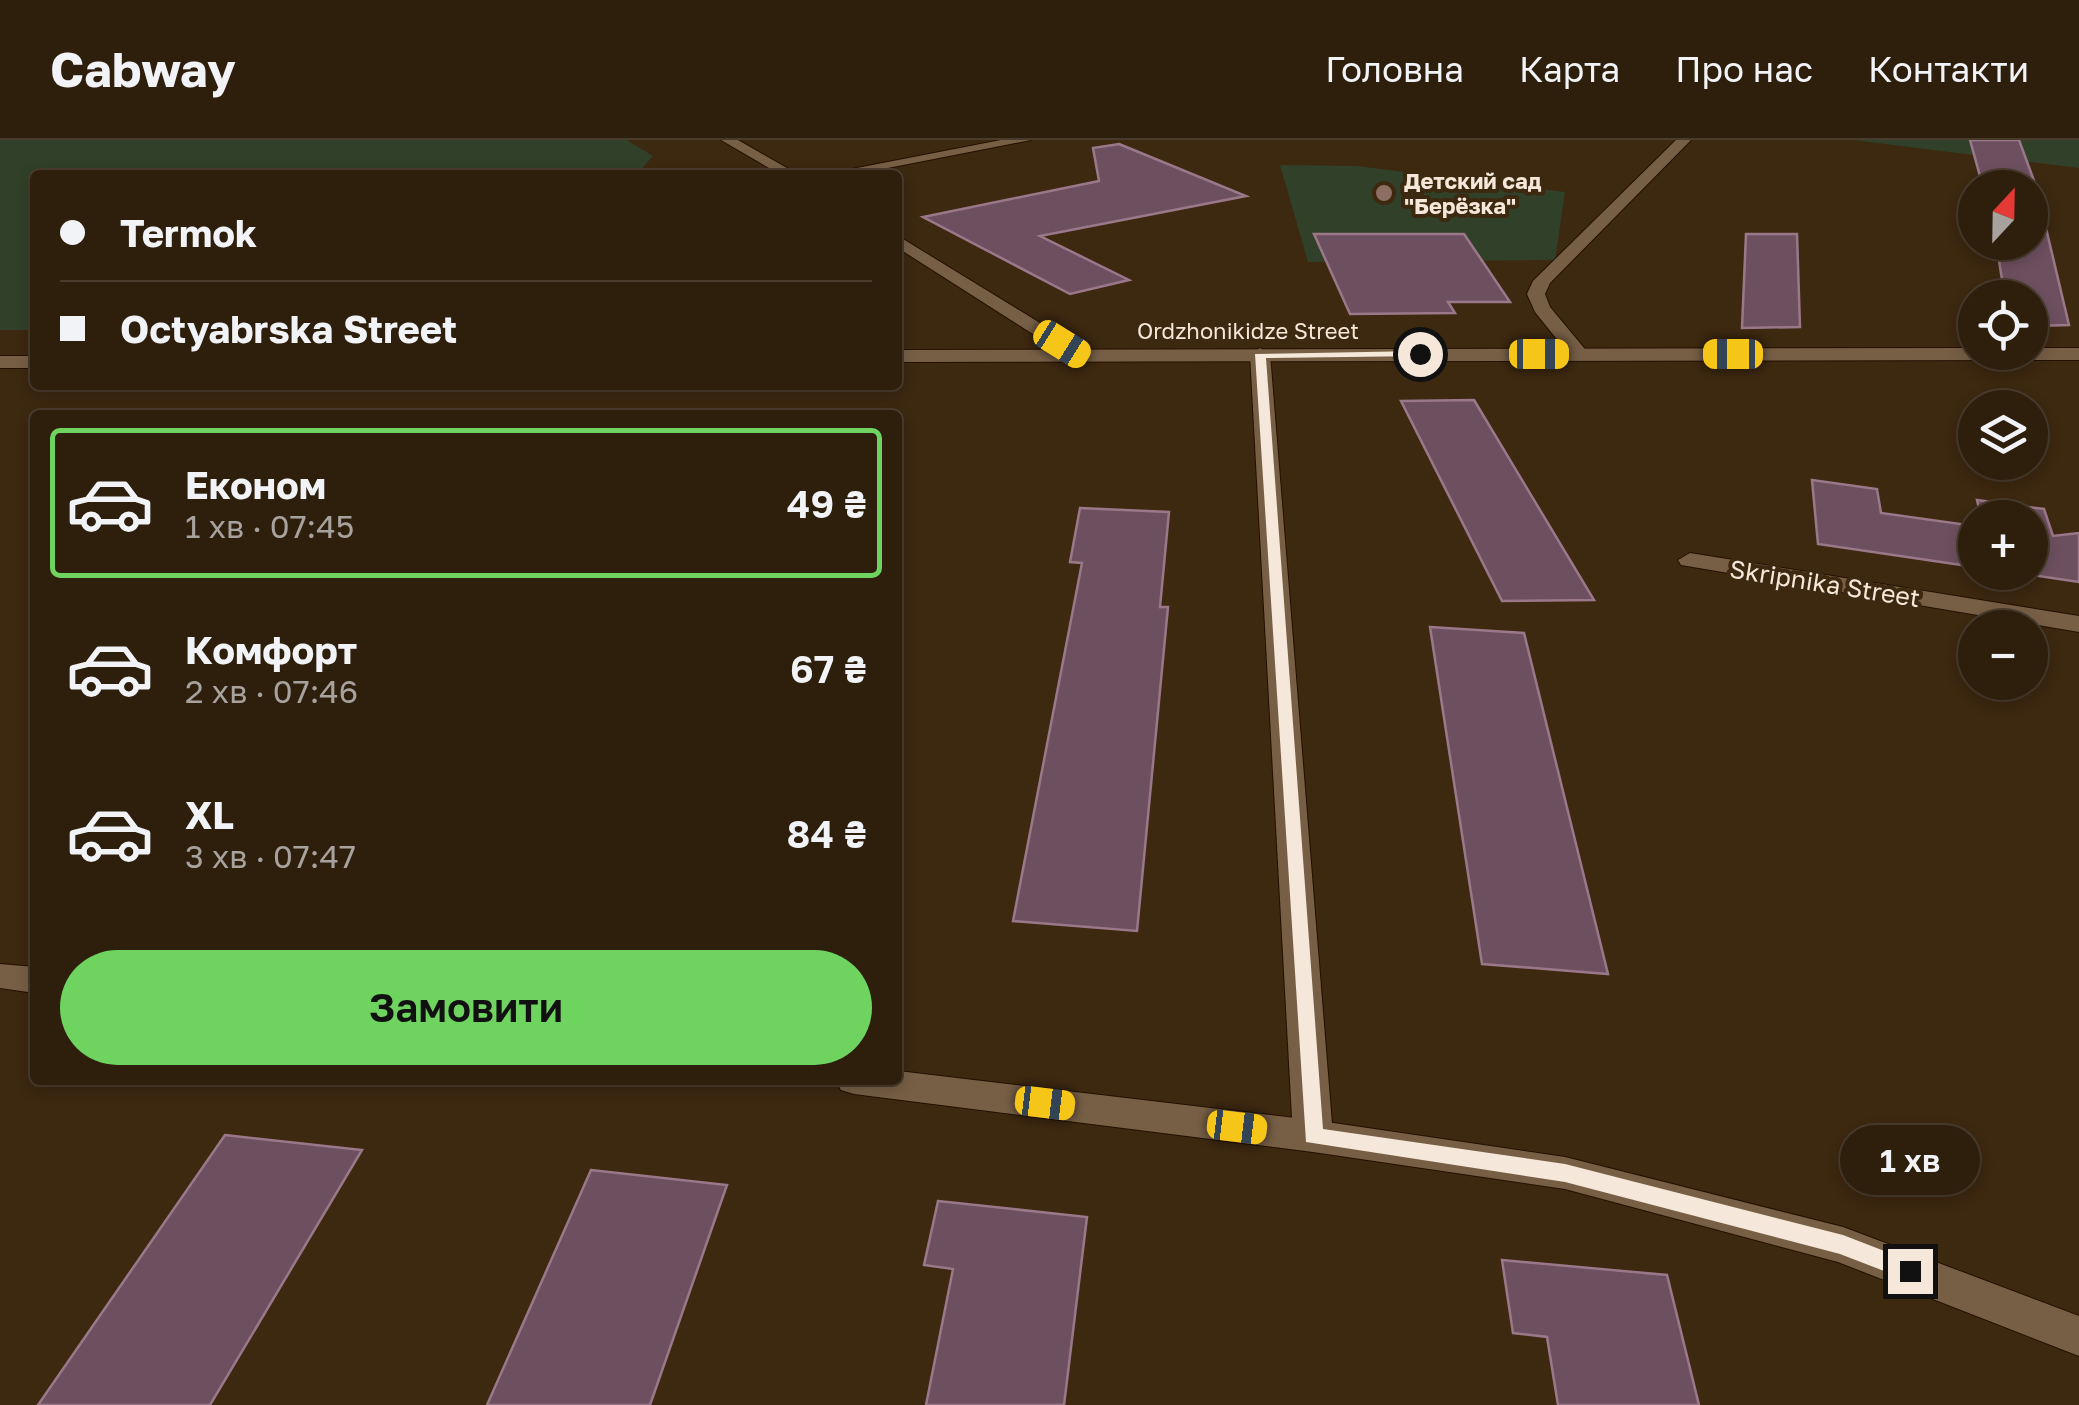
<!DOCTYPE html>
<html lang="uk">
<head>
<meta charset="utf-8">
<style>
	:root { --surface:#2e1e0c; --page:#3a2b1a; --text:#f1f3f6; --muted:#a7a29d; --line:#493c2d; --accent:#6fd35f }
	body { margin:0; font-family:"Golos Text",sans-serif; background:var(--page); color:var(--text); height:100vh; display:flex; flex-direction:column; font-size:38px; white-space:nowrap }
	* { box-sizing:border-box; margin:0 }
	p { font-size:32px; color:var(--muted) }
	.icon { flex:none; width:55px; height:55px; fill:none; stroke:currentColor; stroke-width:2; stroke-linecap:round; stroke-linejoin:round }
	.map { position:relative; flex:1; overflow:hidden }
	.details { position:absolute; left:30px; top:270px; width:872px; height:675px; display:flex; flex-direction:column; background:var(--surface); border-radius:10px; box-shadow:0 5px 15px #0003,0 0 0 2px var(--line) }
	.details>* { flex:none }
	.banner { position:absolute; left:30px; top:30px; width:872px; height:220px; border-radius:10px; box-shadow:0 5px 15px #0003,0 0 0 2px var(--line); display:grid; align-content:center; height:220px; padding:0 30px; background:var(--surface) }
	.needle { width:65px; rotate:22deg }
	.buttons { position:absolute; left:1958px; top:30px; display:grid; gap:20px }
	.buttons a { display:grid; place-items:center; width:90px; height:90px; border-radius:50%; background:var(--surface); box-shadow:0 5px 15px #0003,0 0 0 2px var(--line); font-size:50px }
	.end { position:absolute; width:45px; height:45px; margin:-22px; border:12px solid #f5e7d9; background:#111; box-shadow:0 0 0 5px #111 }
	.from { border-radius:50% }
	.bubble { position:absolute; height:70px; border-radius:35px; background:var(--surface); box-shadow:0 5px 15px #0003,0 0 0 2px var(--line); font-size:32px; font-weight:600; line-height:70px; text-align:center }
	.car { position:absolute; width:30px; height:60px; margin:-30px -15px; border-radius:12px; box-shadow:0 0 8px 2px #0007; background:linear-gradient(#f5c518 24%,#345 0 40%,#f5c518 0 76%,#345 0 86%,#f5c518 0) }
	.banner b { display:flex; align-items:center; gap:35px; height:95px; font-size:38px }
	.banner b+b { border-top:2px solid var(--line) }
	.banner i { width:25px; height:25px; background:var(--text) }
	ul { padding:18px 0 0; list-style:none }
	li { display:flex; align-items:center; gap:30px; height:150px; margin:0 20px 15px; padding:0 10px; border:5px solid transparent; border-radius:10px }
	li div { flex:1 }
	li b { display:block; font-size:38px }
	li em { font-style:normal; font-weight:600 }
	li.on { border-color:var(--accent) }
	li>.icon { width:90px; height:90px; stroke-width:1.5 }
	.cta { display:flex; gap:20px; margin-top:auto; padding:20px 30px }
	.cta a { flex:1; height:115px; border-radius:60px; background:var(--accent); color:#111; font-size:40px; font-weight:600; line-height:115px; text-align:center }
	header { display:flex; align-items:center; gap:60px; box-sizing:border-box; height:140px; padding:0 50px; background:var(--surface); border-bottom:2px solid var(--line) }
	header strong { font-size:48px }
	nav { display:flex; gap:55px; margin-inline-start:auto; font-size:35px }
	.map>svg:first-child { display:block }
	.green { fill:#314029 }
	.building { fill:#6d505f; stroke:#9a788a; stroke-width:2.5 }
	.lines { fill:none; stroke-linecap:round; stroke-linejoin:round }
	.street-casing { stroke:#231000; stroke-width:2 }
	.secondary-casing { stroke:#231000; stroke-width:2 }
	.street { fill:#775f46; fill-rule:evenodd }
	.secondary { fill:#775f46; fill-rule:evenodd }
	.route { fill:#f5e7d9 }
	.education-dot { fill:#8d6e63; stroke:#3d2810; stroke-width:4 }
	.labels { text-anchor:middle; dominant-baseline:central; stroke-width:8; stroke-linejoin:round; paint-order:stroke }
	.far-poi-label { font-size:22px; font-weight:bold; fill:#f5e7d9; stroke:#3d2810; text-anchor:start }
	.far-street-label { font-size:22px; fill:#f5e7d9; stroke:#3d2810 }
	.street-label { font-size:25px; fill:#f5e7d9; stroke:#3d2810 }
</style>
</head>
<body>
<header>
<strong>Cabway</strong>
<nav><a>Головна</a><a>Карта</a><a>Про нас</a><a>Контакти</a></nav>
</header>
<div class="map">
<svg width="2079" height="1265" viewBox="0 0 2079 1265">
	<rect width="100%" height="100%" fill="#3d2810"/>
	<g class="green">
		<path d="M0 0H627L653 16 636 35H35V190H0Z"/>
		<path d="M1853 0H2079V28Z"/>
		<path d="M1280 25 1357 26 1565 52 1555 120 1308 122Z"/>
	</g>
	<g class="building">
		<path d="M1970 0H2019L2036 46 2069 185 2030 186V158H2005L1996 102H2030V48L1983 47Z"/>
		<path d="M1119 4 1246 56 1040 96 1129 140 1070 154 923 77 1099 41 1093 8Z"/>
		<path d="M1314 94H1464L1510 162H1448L1455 173 1350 174Z"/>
		<path d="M1746 94H1797L1800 187 1742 188Z"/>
		<path d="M1474 260 1594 460 1502 461 1401 261Z"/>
		<path d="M1812 340 1877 349 1881 373 1975 386V427L1818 404Z"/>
		<path d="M1977 360 2044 369 2053 396 2079 393V442L2012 432H2030V378H1981Z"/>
		<path d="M1080 368 1169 372 1160 467H1168L1137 791 1013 781 1082 423 1070 422Z"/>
		<path d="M1430 487 1524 493 1608 834 1482 824Z"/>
		<path d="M225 995 362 1010 210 1265H38Z"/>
		<path d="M591 1030 727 1045 650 1265H487Z"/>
		<path d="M938 1061 1087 1077 1064 1265H926L953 1129 924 1125Z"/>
		<path d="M1502 1120 1667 1135 1699 1265H1558L1547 1197 1513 1193Z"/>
	</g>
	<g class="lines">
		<defs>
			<g id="street">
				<path d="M721 0H738L799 35H781Z"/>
				<path d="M1001 0H1031L852 35H821Z"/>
				<path d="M1676 0H1691L1550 143 1545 154 1550 167 1589 214 1572 218 1535 172 1527 154 1533 141Z"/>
				<path d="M898 96 1086 211 1089 215 1072 219 898 108Z"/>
				<path d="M1260 208 1270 214 1333 996 1327 1007 1313 1012 1299 1007 1293 996 1250 214Z"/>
				<path d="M1690 413 2079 476V492L1681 425 1678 420Z"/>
			</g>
			<g id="secondary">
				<path d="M1975 208V212H2030V208H2079V220L898 222V210Z"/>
				<rect x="0" y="216" width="35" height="12"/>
				<path d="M0 824 35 827V853L0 848Z"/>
				<path d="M898 931 1313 980 1565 1017 1843 1087 2079 1176V1216L1838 1122 1565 1049 1313 1012 854 954 841 950 835 940H898Z"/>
			</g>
		</defs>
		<use href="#street" class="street-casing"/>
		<use href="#secondary" class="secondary-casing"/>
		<use href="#street" class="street"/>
		<use href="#secondary" class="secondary"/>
	</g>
	<path class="route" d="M1420 211 1423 216 1266 218 1323 989 1565 1024 1843 1095 1918 1124V1138L1910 1141 1840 1114 1565 1042 1306 1002 1255 214Z"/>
	<circle class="education-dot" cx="1384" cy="53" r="10"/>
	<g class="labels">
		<g class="far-poi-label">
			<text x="1404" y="40">Детский сад<tspan x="1404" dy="25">"Берёзка"</tspan></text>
		</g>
		<g class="far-street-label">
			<text x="1248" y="190">Ordzhonikidze Street</text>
		</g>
		<g class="street-label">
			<text transform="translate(1825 443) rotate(9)">Skripnika Street</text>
		</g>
	</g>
</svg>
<div class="buttons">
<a><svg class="needle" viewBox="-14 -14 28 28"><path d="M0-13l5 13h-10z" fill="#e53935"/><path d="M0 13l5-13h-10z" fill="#a7a29d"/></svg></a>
<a><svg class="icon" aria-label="locate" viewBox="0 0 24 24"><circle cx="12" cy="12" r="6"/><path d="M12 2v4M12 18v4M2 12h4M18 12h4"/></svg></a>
<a><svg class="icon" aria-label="layers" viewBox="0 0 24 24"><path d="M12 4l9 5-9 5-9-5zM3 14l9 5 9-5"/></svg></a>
<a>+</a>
<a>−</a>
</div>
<i class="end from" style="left:1420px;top:214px"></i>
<i class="end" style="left:1910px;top:1131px"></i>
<div class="bubble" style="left:1840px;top:985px;width:140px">1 хв</div>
<i class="car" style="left:1062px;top:204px;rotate:122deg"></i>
<i class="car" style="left:1539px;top:214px;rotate:90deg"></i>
<i class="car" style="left:1733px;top:214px;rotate:270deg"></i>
<i class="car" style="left:1045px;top:963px;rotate:97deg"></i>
<i class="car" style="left:1237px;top:987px;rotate:97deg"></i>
<div class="banner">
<b><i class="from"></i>Termok</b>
<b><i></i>Octyabrska Street</b>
</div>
<section class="details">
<ul>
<li class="on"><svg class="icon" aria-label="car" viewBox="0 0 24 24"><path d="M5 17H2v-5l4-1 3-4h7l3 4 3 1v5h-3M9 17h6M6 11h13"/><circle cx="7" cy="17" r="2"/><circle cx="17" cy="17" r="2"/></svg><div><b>Економ</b><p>1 хв · 07:45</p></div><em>49 ₴</em></li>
<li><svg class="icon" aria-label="car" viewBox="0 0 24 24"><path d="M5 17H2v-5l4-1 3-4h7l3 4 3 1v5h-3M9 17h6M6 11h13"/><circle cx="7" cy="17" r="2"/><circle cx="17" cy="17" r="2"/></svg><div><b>Комфорт</b><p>2 хв · 07:46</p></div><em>67 ₴</em></li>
<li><svg class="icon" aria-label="car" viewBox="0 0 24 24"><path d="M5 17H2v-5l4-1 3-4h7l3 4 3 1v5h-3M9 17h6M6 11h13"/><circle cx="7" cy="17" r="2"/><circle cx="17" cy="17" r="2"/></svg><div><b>XL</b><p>3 хв · 07:47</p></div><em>84 ₴</em></li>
</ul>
<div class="cta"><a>Замовити</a></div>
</section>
</div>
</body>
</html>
